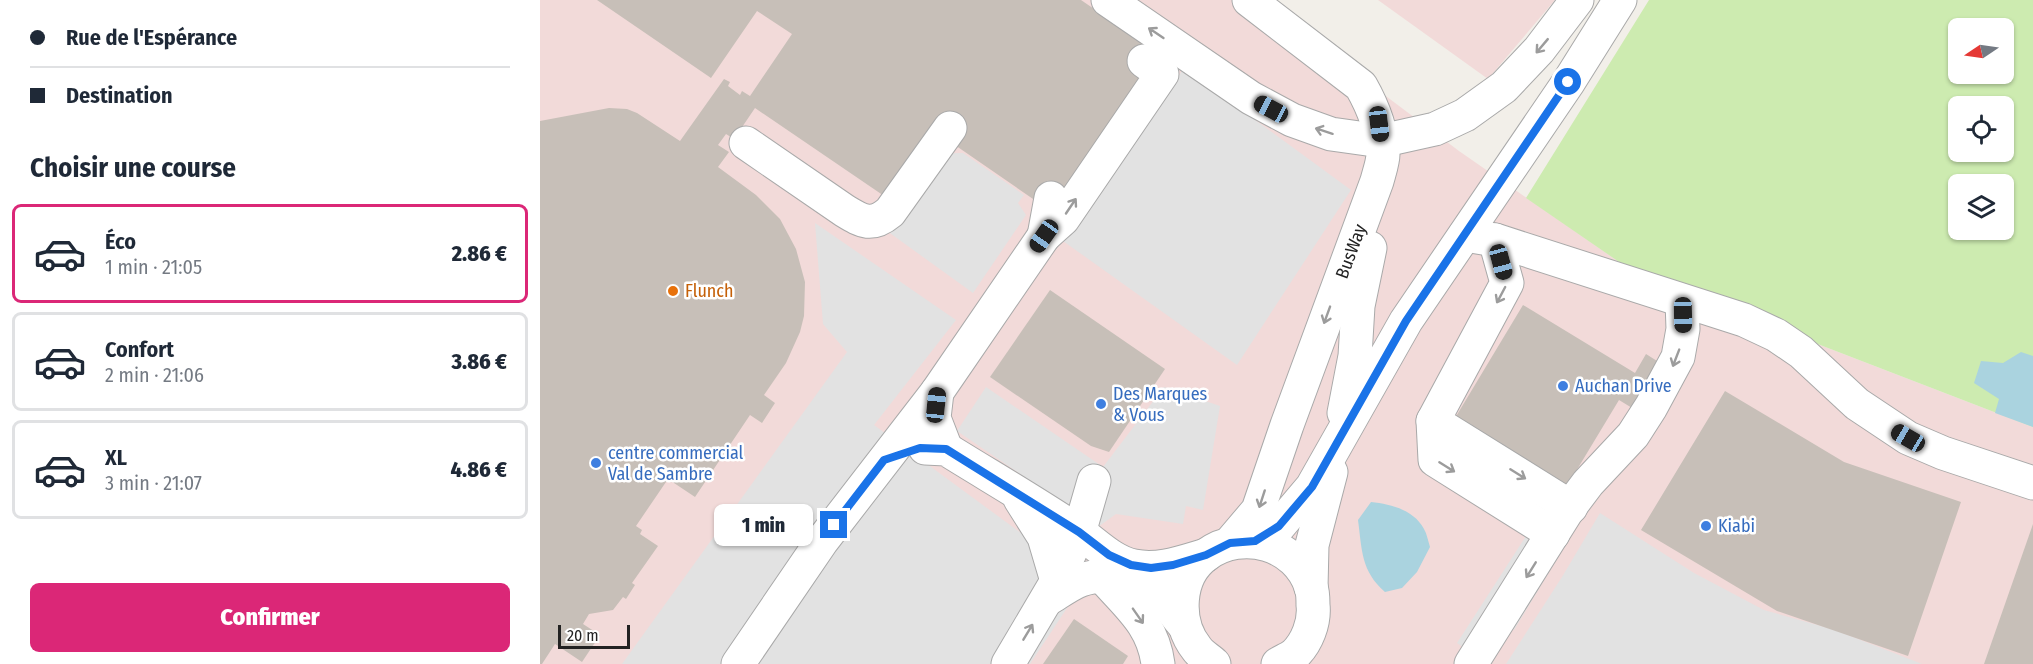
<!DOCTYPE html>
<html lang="fr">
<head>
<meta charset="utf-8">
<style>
	:root { --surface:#fff; --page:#f2f2f3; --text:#1f2937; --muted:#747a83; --line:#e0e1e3; --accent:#db2777 }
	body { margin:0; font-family:"Fira Sans Condensed",sans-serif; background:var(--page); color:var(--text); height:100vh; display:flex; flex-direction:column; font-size:22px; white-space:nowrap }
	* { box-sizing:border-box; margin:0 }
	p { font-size:20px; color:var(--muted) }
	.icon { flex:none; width:33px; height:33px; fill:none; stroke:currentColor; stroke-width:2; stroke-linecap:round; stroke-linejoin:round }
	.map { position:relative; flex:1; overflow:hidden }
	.drawer { display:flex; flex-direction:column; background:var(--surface); width:540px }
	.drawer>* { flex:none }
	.hud { display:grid; align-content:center; height:132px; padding:0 30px; background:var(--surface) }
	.needle { width:39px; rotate:257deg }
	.controls { position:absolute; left:1408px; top:18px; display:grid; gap:12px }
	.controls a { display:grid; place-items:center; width:66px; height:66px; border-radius:9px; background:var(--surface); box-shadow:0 2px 4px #0004; font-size:30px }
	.scale { position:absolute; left:18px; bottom:15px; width:72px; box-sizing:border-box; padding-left:6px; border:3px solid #222; border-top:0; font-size:16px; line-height:21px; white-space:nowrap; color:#222; -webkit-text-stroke:4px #fff; paint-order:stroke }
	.end { position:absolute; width:27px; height:27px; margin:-14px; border:8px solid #1a73e8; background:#fff; box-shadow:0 0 0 3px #fff }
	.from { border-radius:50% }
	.bubble { position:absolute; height:42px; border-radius:9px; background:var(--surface); box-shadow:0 2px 4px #0004; font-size:20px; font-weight:800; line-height:42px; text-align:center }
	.car { position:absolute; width:18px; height:36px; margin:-18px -9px; border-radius:8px; box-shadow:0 0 4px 2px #0007; background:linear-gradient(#222 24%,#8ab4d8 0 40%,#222 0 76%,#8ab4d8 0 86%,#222 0) }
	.hud b { display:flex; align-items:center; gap:21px; height:57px; font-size:22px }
	.hud b+b { border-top:2px solid var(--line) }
	.hud i { width:15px; height:15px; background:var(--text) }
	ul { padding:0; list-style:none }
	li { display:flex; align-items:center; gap:18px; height:99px; margin:0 12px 9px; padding:0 18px; border:3px solid var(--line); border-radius:9px }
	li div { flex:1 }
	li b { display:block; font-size:22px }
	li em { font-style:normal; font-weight:800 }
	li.active { border-color:var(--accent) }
	li>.icon { width:54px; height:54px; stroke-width:1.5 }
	h2 { padding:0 30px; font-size:27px; line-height:72px }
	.cta { display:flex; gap:12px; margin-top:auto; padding:12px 30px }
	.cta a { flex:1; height:69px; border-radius:9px; background:var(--accent); color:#fff; font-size:24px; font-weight:800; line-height:69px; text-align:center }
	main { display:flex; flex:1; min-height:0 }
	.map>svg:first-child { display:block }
	.commercial { fill:#f2dad9 }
	.grass { fill:#cdebb0; fill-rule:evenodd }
	.parking { fill:#e2e2e2 }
	.water { fill:#aad3df }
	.building { fill:#c7bfb8 }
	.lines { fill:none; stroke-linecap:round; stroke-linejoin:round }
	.minor-casing { stroke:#a9a9a9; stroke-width:35 }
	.minor { stroke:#fff; stroke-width:33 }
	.oneway { stroke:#9c9c9c }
	.route { stroke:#1a73e8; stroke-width:8 }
	.food-dot { fill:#e8710a; stroke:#fff; stroke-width:2 }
	.shop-dot { fill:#3f7fe0; stroke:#fff; stroke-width:2 }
	.labels { text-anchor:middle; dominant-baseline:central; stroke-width:5; stroke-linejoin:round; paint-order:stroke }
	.street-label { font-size:18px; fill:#222; stroke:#fff }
	.food-label { font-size:18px; fill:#c56008; stroke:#fff; text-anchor:start }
	.shop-label { font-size:18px; fill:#366cbe; stroke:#fff; text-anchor:start }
</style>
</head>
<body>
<main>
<section class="drawer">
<div class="hud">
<b><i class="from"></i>Rue de l'Espérance</b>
<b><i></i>Destination</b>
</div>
<h2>Choisir une course</h2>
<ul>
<li class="active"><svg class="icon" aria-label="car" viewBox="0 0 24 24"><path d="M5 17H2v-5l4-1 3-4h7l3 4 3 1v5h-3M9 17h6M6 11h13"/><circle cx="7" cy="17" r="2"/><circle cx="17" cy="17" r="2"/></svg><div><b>Éco</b><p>1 min · 21:05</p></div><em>2.86 €</em></li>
<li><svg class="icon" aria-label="car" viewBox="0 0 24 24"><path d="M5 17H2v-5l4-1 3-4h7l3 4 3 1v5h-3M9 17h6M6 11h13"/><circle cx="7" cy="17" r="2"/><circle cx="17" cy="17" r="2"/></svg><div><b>Confort</b><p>2 min · 21:06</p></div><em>3.86 €</em></li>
<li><svg class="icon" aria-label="car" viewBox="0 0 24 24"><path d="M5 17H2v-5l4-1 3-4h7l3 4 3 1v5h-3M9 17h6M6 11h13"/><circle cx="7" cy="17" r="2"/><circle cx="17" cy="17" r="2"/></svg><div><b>XL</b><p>3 min · 21:07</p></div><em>4.86 €</em></li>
</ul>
<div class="cta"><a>Confirmer</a></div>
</section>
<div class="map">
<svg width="1493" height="664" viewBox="0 0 1493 664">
	<rect width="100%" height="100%" fill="#f2efe9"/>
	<g class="commercial">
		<path d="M0 0H718L919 151 1098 275 1493 427V664H0Z"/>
		<path d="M838 0H1015L948 79Z"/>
	</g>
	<path class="grass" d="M1109 0H1493V427L1098 275 986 198ZM1419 28H1464V74H1419ZM1419 106H1464V152H1419ZM1419 184H1464V230H1419Z"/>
	<g class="parking">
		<path d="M644 68 811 190 697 365 523 241Z"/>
		<path d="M416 153H423L484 195 478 203 486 215 433 293 347 231 408 154Z"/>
		<path d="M275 223 416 320 334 425 500 547 531 602 490 664H82L307 352 283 324Z"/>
		<path d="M446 387 563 467 624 387 680 406 663 510 646 506 643 524 576 514 558 527 417 431Z"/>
		<path d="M1060 513 1154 573 1224 610 1295 630 1382 664H966L1022 577Z"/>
		<path d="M988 533 1020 554 974 630 966 625 943 661 917 643Z"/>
	</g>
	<g class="water">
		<path d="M1481 352 1493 356V427L1455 413 1459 399 1434 383 1441 361 1463 363Z"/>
		<path d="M831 502C851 504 874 510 884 529 887 534 888 541 890 547L877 572 862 588 845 592C821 571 822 550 818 520Z"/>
	</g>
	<g class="building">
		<path d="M57 0H541L637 66 509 210 396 132 350 200 215 108 194 139 186 134 178 145 189 152 178 167 216 195 240 219 256 249 265 282 264 316 260 332 246 363 224 395 235 403 222 423 210 415 155 497 128 479 96 526 102 530 100 534 118 546 92 583 95 585 86 599 83 597 73 610 49 614 43 624 60 635 42 662 15 644 2 664H0V121L69 108 87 109 97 113 140 141 184 79 190 82 188 86 200 95 202 91 210 96 252 34 217 11 171 78Z"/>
		<path d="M510 290 625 369 569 452 551 446 450 377Z"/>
		<path d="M983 305 1095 373 1106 354 1125 366 1097 411 1079 400 1009 516 897 448Z"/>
		<path d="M1185 391 1304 462 1421 502 1368 656 1237 611 1101 530Z"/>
		<path d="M1493 524V664H1444Z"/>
		<path d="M534 619 588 656 583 664H503Z"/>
	</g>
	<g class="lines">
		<defs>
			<g id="minor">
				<path d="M568 0 711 98 752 120 791 134 841 141 895 129 925 115 964 87 999 50 1037 0"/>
				<path d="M206 143 305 211C323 222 332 227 350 212L410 128"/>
				<path d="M511 198 504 236 523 219 622 74 604 61"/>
				<path d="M925 235 955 240 1204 320 1236 335 1261 352 1317 404 1368 438 1403 453 1493 483"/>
				<path d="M955 240 967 283 893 421 895 460 1013 534"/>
				<path d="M397 392 504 236"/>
				<path d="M804 413 815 356 818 306 830 248"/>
				<path d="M893 421 1031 507"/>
				<path d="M385 448 406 449C451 477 496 503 539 532 556 544 573 562 594 566 619 571 642 562 666 555"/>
				<path d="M480 499 504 537 517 581"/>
				<path d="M715 541 739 526 772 487 866 321 1028 83 1080 0"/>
				<path id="s1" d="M690 543 718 510 747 425 837 181C839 173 843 162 843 154 842 129 833 107 821 86L709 0"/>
				<path d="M563 577C588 606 613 624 618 664"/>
				<path d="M771 588 772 545 791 472"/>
				<path d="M508 599C518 593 530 584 541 580 561 573 601 577 617 592 627 602 635 615 644 625"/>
				<path d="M198 664 282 541 397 392 394 418 406 449"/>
				<path d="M468 664 517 581 539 533 554 481"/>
				<path d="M674 664C669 659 661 655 657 649 635 622 637 576 666 555 703 528 757 544 771 587 773 592 773 599 773 605 775 622 767 643 754 655 750 658 743 661 738 664"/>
				<path d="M931 664 1027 511 1048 483 1093 435 1111 407 1138 357 1143 329 1142 301"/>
			</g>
		</defs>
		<use href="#minor" class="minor-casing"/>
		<use href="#minor" class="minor"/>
	</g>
	<defs><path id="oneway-shaft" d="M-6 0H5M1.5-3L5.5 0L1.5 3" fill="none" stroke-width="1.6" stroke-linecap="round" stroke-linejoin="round" transform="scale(1.5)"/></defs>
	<g class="oneway">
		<use href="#oneway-shaft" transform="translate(616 33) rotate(-146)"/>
		<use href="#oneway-shaft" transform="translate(1002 46) rotate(130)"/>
		<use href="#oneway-shaft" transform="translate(784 131) rotate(-162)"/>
		<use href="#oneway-shaft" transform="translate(531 206) rotate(-56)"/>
		<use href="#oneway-shaft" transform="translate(961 295) rotate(118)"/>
		<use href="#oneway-shaft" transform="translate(787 315) rotate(110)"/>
		<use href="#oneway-shaft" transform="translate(1136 358) rotate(111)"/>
		<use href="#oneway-shaft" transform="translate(907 467) rotate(32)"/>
		<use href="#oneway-shaft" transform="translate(978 474) rotate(32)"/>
		<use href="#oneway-shaft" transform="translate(722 499) rotate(108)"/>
		<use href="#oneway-shaft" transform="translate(991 570) rotate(122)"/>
		<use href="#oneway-shaft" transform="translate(598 616) rotate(55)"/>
		<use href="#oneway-shaft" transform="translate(488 632) rotate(-59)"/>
	</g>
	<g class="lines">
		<path class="route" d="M294 525 344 460 380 448 406 449 539 532 569 555 591 565 611 568 633 565 666 555 690 543 715 541 739 526 772 487 866 321 1028 82"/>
	</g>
	<circle class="food-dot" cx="133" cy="291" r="6"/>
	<g class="shop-dot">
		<circle cx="1023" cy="386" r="6"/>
		<circle cx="561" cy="404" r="6"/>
		<circle cx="56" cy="463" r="6"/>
		<circle cx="1166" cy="526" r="6"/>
	</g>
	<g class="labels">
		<g class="street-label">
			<text stroke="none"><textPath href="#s1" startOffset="318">BusWay</textPath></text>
		</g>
		<g class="food-label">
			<text x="145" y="291">Flunch</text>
		</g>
		<g class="shop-label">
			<text x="1035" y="386">Auchan Drive</text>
			<text x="573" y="394">Des Marques<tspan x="573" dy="21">&amp; Vous</tspan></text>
			<text x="68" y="453">centre commercial<tspan x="68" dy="21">Val de Sambre</tspan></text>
			<text x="1178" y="526">Kiabi</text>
		</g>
	</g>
</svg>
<div class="controls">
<a><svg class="needle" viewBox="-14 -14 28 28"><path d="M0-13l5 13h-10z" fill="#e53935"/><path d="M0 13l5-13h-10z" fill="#747a83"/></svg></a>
<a><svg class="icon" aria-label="locate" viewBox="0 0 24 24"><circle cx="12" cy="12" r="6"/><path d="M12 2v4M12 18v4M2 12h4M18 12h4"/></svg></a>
<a><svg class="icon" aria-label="layers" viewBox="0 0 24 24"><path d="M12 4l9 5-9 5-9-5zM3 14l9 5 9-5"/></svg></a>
</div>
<div class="scale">20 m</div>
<i class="end from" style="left:1028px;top:82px"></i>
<i class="end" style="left:294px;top:525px"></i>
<div class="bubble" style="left:174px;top:504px;width:99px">1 min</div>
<i class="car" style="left:731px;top:109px;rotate:298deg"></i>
<i class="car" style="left:839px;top:124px;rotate:173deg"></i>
<i class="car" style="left:504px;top:236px;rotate:215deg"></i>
<i class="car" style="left:961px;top:262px;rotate:165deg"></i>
<i class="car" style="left:1143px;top:315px;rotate:179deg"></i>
<i class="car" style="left:396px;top:405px;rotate:6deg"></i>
<i class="car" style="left:1368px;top:438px;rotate:300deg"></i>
</div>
</main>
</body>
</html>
